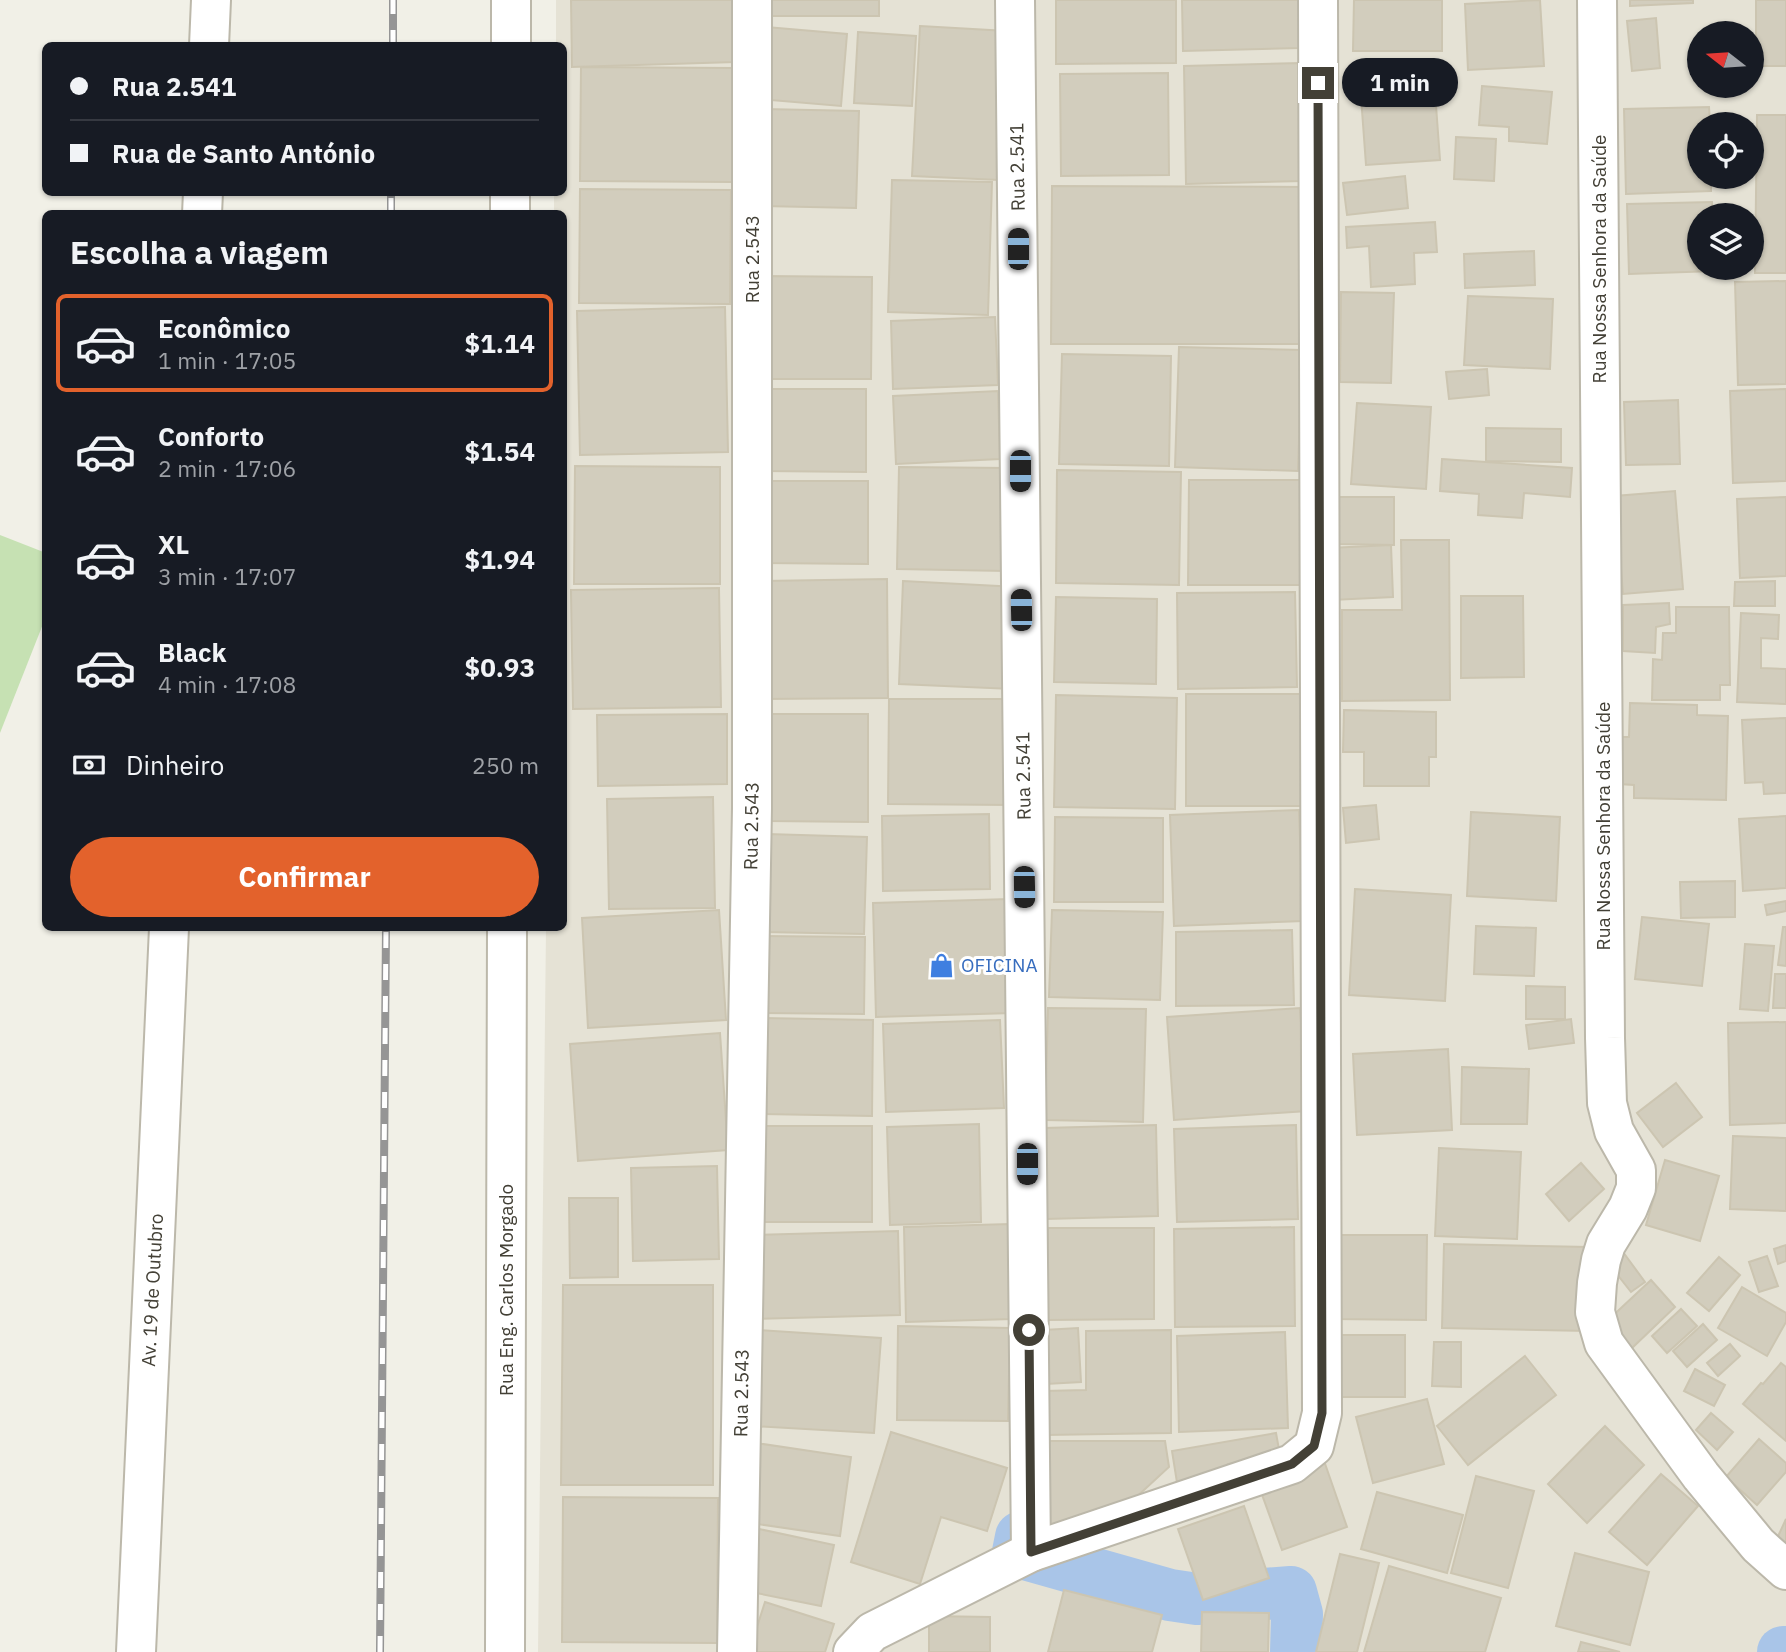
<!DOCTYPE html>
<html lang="pt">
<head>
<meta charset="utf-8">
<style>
	:root { --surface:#171b24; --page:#20242c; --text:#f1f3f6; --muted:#9ea1a6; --line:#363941; --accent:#e3622c }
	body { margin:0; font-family:"IBM Plex Sans",sans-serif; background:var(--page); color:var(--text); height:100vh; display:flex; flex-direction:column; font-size:26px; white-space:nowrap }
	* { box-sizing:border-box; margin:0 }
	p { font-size:23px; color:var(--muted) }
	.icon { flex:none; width:38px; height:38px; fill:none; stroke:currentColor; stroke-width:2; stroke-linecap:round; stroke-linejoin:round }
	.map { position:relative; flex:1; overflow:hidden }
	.side { position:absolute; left:42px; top:210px; width:525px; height:721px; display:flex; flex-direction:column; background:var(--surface); border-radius:10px; box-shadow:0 2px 5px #0004 }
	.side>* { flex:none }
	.hud { position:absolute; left:42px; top:42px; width:525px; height:154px; border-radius:10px; box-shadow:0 2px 5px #0004; display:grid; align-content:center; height:154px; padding:0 28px; background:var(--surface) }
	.needle { width:46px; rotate:287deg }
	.fabs { position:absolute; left:1687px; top:21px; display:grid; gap:14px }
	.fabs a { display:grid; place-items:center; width:77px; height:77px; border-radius:50%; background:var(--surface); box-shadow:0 2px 5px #0004; font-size:35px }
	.end { position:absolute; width:32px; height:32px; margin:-16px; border:9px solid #434036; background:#fff; box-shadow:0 0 0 4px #fff }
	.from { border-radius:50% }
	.bubble { position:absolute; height:49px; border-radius:24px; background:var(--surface); box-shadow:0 2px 5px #0004; font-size:23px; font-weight:700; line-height:49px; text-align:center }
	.car { position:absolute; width:21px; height:42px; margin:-21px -10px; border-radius:9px; box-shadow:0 0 5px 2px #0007; background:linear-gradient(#222 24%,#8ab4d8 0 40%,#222 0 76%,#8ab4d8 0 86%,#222 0) }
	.hud b { display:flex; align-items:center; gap:24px; height:66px; font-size:26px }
	.hud b+b { border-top:2px solid var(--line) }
	.hud i { width:18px; height:18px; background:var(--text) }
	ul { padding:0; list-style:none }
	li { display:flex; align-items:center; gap:21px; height:98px; margin:0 14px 10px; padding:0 14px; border:4px solid transparent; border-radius:10px }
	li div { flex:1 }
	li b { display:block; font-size:26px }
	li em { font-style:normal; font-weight:700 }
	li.on { border-color:var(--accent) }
	li>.icon { width:63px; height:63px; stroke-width:1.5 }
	h2 { padding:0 28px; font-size:32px; line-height:84px }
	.pay { display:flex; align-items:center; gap:18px; height:77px; padding:0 28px; font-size:26px }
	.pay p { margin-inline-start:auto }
	.cta { display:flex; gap:14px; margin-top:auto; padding:14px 28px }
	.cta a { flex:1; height:80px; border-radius:42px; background:var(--accent); color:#fff; font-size:28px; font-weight:700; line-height:80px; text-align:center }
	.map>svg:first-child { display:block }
	.residential { fill:#e5e2d5; fill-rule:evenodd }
	.green { fill:#c6e1b3 }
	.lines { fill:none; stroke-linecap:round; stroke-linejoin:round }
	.canal { stroke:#a9c5e8; stroke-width:52 }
	.building { fill:#d2cdbd; stroke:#ccc5b1; stroke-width:2 }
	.minor-casing { stroke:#bcb8aa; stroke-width:42 }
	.minor { stroke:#fff; stroke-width:38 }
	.rail-casing { stroke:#959595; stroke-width:8 }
	.rail { stroke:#fff; stroke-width:5; stroke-dasharray:16; stroke-linecap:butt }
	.route { stroke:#434036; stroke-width:9 }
	.labels { text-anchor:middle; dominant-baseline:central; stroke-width:6; stroke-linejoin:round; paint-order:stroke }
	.street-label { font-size:19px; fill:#434036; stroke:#fff }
	.shop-label { font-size:19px; fill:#366cbe; stroke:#fff; text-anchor:start }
</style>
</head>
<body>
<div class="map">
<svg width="1786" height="1652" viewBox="0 0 1786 1652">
	<rect width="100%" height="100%" fill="#f1f0e7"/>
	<path class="residential" d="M556 0H1786V1652H538L546 928H564V214L554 213V193L564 192V46L556 45ZM1699 33H1752V86H1699ZM1699 124H1752V177H1699ZM1699 215H1752V268H1699Z"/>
	<path class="green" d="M0 535 46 553 45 619 0 733Z"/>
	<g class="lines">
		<g class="canal">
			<path d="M1037 1534 1021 1537 1018 1552 1170 1595 1197 1599 1291 1592 1297 1614 1296 1652"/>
			<path d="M1783 1652H1786"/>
		</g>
	</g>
	<g class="building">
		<path d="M571 0H733L735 62 572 67Z"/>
		<rect x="770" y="0" width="109" height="16"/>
		<path d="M1056 0H1176V63L1056 64Z"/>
		<path d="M1182 0H1298L1299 48 1183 51Z"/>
		<path d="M1354 0H1442V51H1353Z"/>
		<path d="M1540 0 1544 66 1468 70 1465 4Z"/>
		<path d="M1630 0H1693V3L1630 6Z"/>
		<rect x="1756" y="0" width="30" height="66"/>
		<path d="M1656 18 1660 68 1632 71 1627 21Z"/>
		<path d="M920 26 1007 31 999 180 912 176Z"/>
		<path d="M766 27 847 34 841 106 760 99Z"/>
		<path d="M858 32 916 36 912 106 854 103Z"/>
		<path d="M1300 63 1303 181 1186 184 1184 66Z"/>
		<path d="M581 67 734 68 732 182 580 181Z"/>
		<path d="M1168 73 1169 175 1061 176 1060 74Z"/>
		<path d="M1434 78 1440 160 1366 165 1360 83Z"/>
		<path d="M1482 86 1552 92 1547 144 1509 141V127L1479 125Z"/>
		<path d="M1709 107 1710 124H1699V177H1711V191L1626 194 1624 109Z"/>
		<path d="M763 109 859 111 856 208 761 206Z"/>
		<path d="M1757 115H1786V273H1755Z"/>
		<path d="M1456 137 1496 139 1494 181 1454 179Z"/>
		<path d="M1405 176 1408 208 1347 215 1343 183Z"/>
		<path d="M892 180 992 182 988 315 888 312Z"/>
		<path d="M1052 186 1308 187 1307 344H1051Z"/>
		<path d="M580 189 731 190 730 304 579 303Z"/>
		<path d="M1712 202 1713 215H1699V268H1714V271L1629 274 1627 204Z"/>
		<path d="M1435 222 1437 252 1414 253 1415 284 1371 287 1369 246 1347 248 1346 227Z"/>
		<path d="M1534 251 1535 285 1465 288 1464 254Z"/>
		<path d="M764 276 872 277 871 379H763Z"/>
		<path d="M1786 281V384L1738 385 1735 282Z"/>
		<path d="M1341 292 1394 293 1391 383 1340 382Z"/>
		<path d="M1468 296 1553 299 1550 369 1464 365Z"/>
		<path d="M725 307 728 452 580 455 577 311Z"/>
		<path d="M995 317 998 385 893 389 891 321Z"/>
		<path d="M1179 347 1302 350 1298 471 1175 467Z"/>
		<path d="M1062 354 1171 356 1169 466 1059 464Z"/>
		<path d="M1487 369 1489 395 1449 399 1446 372Z"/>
		<path d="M763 389H866V472L762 471Z"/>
		<path d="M1786 389V481L1733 483 1730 391Z"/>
		<path d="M998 391 1000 459 896 464 893 396Z"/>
		<path d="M1678 400 1680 464 1626 465 1624 402Z"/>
		<path d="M1357 403 1431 407 1426 489 1351 484Z"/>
		<path d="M1486 428 1561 429V462L1486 461Z"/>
		<path d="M1442 459 1572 468 1570 497 1524 493 1522 518 1478 515 1479 494 1440 491Z"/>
		<path d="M575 466 720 467V584H574Z"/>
		<path d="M899 467 1008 468 1006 571 897 569Z"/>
		<path d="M1057 470 1181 472 1179 585 1056 583Z"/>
		<path d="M1189 480H1301V585H1188Z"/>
		<path d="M765 481H868V564L764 563Z"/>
		<path d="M1675 491 1683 589 1623 594 1615 496Z"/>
		<path d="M1337 497H1394V545L1337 544Z"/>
		<path d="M1786 497V576L1740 578 1737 499Z"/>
		<path d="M1401 540H1449L1450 700 1342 701V610H1402Z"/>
		<path d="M1391 545 1393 597 1332 600 1329 548Z"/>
		<path d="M887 579 888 698 764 699 763 581Z"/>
		<path d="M903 581 1017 587 1012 689 899 684Z"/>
		<path d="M1775 581V606H1734L1735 582Z"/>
		<path d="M719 588 721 707 573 709 571 590Z"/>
		<path d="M1295 592 1297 687 1178 689 1177 593Z"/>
		<path d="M1461 596H1523L1524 677 1461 678Z"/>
		<path d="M1056 597 1157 599 1156 684 1054 682Z"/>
		<path d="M1669 603 1670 624 1656 627 1655 653 1623 651V605Z"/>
		<path d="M1676 607H1729L1730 685H1720V700H1652L1653 659 1662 660 1663 633H1676Z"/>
		<path d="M1741 613 1779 615 1778 639 1761 638V668L1786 669V704L1737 702Z"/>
		<rect x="1186" y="694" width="115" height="112"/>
		<path d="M1056 695 1177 698 1175 809 1054 807Z"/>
		<path d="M889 699H1012L1011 805 888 804Z"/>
		<path d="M1630 703 1697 705V715L1728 716 1726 800 1634 798V785L1619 784 1620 737H1629Z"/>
		<path d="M1344 710 1436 712V757H1429V786H1364V752H1343Z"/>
		<path d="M727 714V784L598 786 597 715Z"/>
		<path d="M767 714H868V822L767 821Z"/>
		<path d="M1786 718V793L1764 794 1763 782 1745 783 1742 720Z"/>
		<path d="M713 797 715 908 609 909 607 799Z"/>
		<path d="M1376 805 1379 839 1346 843 1343 808Z"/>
		<path d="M1299 810 1303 921 1174 926 1170 815Z"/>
		<path d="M1471 812 1560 817 1556 901 1467 896Z"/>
		<path d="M989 814 990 889 883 891 882 816Z"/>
		<path d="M1786 816V888L1743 891 1739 819Z"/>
		<path d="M1055 817 1163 818V902H1054Z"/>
		<path d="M767 834 867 837 864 934 764 932Z"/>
		<path d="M1735 881V917L1681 918 1680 882Z"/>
		<path d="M1355 889 1451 895 1445 1001 1349 995Z"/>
		<path d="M1009 899 1012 1013 876 1017 873 903Z"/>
		<path d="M1786 901V911L1767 915 1765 905Z"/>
		<path d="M719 910 726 1020 588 1028 582 918Z"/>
		<path d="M1052 910 1163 912 1160 1000 1049 997Z"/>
		<path d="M1642 917 1709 924 1702 986 1635 979Z"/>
		<path d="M1476 926 1536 928 1534 976 1474 974Z"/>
		<path d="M1783 927H1786V966L1778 965Z"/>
		<path d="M1292 930 1294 1005 1176 1006V932Z"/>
		<path d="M758 936 865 937 864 1014 757 1013Z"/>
		<path d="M1745 944 1774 946 1768 1011 1740 1009Z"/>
		<path d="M1775 974H1786V1008H1773Z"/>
		<path d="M1526 986 1565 987V1019H1526Z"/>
		<path d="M1048 1008 1146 1009 1143 1122 1045 1120Z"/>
		<path d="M1300 1008 1307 1111 1174 1120 1167 1017Z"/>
		<path d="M758 1018 873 1020 872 1116 757 1114Z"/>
		<path d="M1571 1019 1574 1043 1529 1049 1526 1025Z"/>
		<path d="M1000 1020 1004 1108 886 1112 883 1024Z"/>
		<path d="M1786 1022V1123L1730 1125 1728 1023Z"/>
		<path d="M720 1033 728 1150 578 1161 570 1044Z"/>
		<path d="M1448 1049 1452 1130 1357 1135 1353 1054Z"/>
		<path d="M1462 1067 1529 1069 1527 1124H1461Z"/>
		<path d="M1676 1083 1702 1117 1663 1147 1637 1113Z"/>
		<path d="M979 1124 981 1222 890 1225 887 1127Z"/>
		<path d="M1156 1125 1158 1216 1046 1219 1044 1128Z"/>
		<path d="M1296 1125 1298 1219 1177 1222 1174 1129Z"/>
		<rect x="750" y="1126" width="122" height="96"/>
		<path d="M1733 1136 1786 1138V1211L1730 1209Z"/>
		<path d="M1439 1148 1521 1152 1517 1239 1435 1236Z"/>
		<path d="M1665 1160 1719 1176 1700 1241 1646 1225Z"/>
		<path d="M1581 1163 1604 1189 1569 1221 1546 1194Z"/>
		<path d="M717 1166 719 1259 633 1261 631 1168Z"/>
		<path d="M569 1198H618V1277L570 1278Z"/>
		<path d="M1010 1224 1012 1319 906 1322 904 1227Z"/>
		<path d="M1294 1227 1295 1326 1175 1327 1174 1229Z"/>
		<path d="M1048 1228H1154V1319L1048 1320Z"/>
		<path d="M898 1231 900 1315 752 1319 750 1235Z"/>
		<path d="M1335 1235H1427L1426 1320 1334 1319Z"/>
		<path d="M1444 1244 1589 1247 1588 1331 1442 1328Z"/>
		<path d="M1786 1245V1261L1778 1264 1774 1249Z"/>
		<path d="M1623 1252 1645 1282 1631 1292 1609 1264Z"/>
		<path d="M1767 1256 1778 1286 1759 1292 1749 1262Z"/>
		<path d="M1719 1257 1740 1275 1709 1311 1687 1293Z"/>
		<path d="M1651 1280 1675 1307 1631 1349 1606 1322Z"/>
		<path d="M563 1285H713V1485H561Z"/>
		<path d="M1742 1287 1786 1313V1322L1767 1356 1718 1328Z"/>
		<path d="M1681 1309 1697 1326 1667 1353 1652 1336Z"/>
		<path d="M1703 1324 1717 1340 1687 1367 1673 1351Z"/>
		<path d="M898 1326 1010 1328 1008 1421 897 1420Z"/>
		<path d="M1078 1328 1081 1382 1046 1384 1044 1330Z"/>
		<path d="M758 1330 881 1338 874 1433 752 1426Z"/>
		<path d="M1171 1330V1433L1045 1435 1044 1391 1086 1390V1331Z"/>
		<path d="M1285 1332 1288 1428 1179 1432 1177 1336Z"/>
		<rect x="1334" y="1335" width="71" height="62"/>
		<path d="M1434 1342H1461V1387L1432 1386Z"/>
		<path d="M1730 1344 1740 1356 1718 1376 1707 1363Z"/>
		<path d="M1525 1356 1556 1395 1468 1465 1437 1426Z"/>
		<path d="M1781 1363 1786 1367V1441L1743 1404 1761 1383 1763 1384Z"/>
		<path d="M1695 1369 1725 1385 1714 1406 1684 1391Z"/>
		<path d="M1427 1399 1444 1464 1373 1483 1356 1417Z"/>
		<path d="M1711 1413 1733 1432 1717 1450 1696 1430Z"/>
		<path d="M1605 1426 1644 1465 1587 1523 1548 1484Z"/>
		<path d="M891 1432 1007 1468 987 1531 941 1517 920 1584 851 1562Z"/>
		<path d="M1276 1433 1280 1455 1228 1464 1233 1485 1179 1495 1172 1451Z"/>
		<path d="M1759 1439 1786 1463V1472L1757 1505 1726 1477Z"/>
		<path d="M1037 1441H1165L1169 1467 1119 1513 1044 1537Z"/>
		<path d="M756 1443 851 1457 840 1536 744 1522Z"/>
		<path d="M1322 1455 1347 1527 1282 1550 1256 1478Z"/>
		<path d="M1661 1474 1698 1506 1647 1565 1609 1532Z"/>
		<path d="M1476 1476 1534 1491 1508 1588 1451 1573Z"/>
		<path d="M1377 1492 1463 1515 1447 1573 1361 1549Z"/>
		<path d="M563 1497 718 1498 717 1643 562 1642Z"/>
		<path d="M1244 1506 1269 1578 1203 1600 1178 1529Z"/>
		<path d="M1786 1519V1551L1774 1545Z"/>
		<path d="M759 1529 834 1545 821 1606 746 1591Z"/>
		<path d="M1575 1553 1649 1572 1630 1645 1556 1626Z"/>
		<path d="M1340 1554 1379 1563 1357 1652H1316Z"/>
		<path d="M1389 1566 1501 1598 1485 1652H1364Z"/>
		<path d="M1064 1590 1162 1615 1152 1652H1048Z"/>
		<path d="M765 1602 834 1624 825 1652H749Z"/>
		<path d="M1202 1612 1269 1613 1268 1652H1201Z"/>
		<path d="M929 1616 990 1617V1652H929Z"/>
		<path d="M1581 1642 1620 1652H1578Z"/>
	</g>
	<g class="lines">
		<defs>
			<g id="minor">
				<path d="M1015 0 1031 1552"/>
				<path d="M1597 0 1605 1038 1607 1103 1614 1131 1636 1170V1188L1628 1208 1606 1244 1601 1260 1597 1283 1595 1312 1604 1343 1701 1476 1758 1545 1786 1570"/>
				<path d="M209 46 211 0"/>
				<path d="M511 46V0"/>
				<path d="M202 214 203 192"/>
				<path d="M510 214V192"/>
				<path d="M136 1652 169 928"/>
				<path d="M505 1652 507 928"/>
				<path d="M737 1652 752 808V0"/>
				<path d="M853 1652 872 1632 1031 1552 1292 1464 1314 1446 1322 1413 1318 0"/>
			</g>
		</defs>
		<use href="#minor" class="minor-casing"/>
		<use href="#minor" class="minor"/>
		<defs>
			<g id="rail">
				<path d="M393 46V0"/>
				<path d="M391 214V192"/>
				<path d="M380 1652 386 928"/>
			</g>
		</defs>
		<use href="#rail" class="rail-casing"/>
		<use href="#rail" class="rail"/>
	</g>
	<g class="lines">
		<path class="route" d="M1029 1330 1031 1552 1292 1464 1314 1446 1322 1413 1318 83"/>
	</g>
	<defs>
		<symbol id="shop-bare" viewBox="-9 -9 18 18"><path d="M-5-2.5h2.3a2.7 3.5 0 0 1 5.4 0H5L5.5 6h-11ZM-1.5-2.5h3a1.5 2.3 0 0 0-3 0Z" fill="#3f7fe0" stroke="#fff" stroke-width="2.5" paint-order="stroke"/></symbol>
	</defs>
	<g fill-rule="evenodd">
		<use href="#shop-bare" x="924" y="948" width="35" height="35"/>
	</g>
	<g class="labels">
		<g class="street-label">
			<text transform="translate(1017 167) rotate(-91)">Rua 2.541</text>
			<text transform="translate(752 259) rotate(-90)">Rua 2.543</text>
			<text transform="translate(1599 259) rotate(-90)">Rua Nossa Senhora da Saúde</text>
			<text transform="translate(1023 776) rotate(-91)">Rua 2.541</text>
			<text transform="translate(751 826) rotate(-89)">Rua 2.543</text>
			<text transform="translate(1603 826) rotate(-90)">Rua Nossa Senhora da Saúde</text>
			<text transform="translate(152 1290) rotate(-87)">Av. 19 de Outubro</text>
			<text transform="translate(506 1290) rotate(-90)">Rua Eng. Carlos Morgado</text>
			<text transform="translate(741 1393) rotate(-89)">Rua 2.543</text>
		</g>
		<g class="shop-label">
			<text x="961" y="965">OFICINA</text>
		</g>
	</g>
</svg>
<div class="fabs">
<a><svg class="needle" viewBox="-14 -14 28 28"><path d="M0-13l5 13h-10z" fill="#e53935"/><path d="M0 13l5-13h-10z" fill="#9ea1a6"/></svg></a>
<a><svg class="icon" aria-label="locate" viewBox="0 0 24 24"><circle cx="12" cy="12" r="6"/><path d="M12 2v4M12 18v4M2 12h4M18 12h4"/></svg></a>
<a><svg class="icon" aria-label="layers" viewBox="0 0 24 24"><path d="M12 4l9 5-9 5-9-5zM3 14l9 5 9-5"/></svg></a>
</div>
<i class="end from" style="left:1029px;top:1330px"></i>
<i class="end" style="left:1318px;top:83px"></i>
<div class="bubble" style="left:1342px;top:58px;width:116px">1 min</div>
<i class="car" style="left:1018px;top:249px;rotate:0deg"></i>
<i class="car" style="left:1020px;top:471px;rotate:180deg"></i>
<i class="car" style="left:1021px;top:610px;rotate:359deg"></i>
<i class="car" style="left:1024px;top:887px;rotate:179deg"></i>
<i class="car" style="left:1027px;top:1164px;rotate:180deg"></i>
<div class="hud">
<b><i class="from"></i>Rua 2.541</b>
<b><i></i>Rua de Santo António</b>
</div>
<section class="side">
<h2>Escolha a viagem</h2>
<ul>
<li class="on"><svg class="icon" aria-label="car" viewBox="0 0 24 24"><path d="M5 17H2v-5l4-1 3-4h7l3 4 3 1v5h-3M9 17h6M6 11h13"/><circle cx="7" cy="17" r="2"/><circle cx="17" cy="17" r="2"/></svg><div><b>Econômico</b><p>1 min · 17:05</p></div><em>$1.14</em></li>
<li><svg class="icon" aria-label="car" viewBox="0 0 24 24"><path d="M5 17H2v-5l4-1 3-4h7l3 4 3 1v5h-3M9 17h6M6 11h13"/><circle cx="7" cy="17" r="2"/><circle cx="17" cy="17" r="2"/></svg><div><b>Conforto</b><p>2 min · 17:06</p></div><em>$1.54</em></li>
<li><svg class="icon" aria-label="car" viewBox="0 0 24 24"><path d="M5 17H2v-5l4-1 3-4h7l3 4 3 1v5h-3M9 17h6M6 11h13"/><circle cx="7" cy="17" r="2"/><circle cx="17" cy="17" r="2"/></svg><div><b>XL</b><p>3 min · 17:07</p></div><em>$1.94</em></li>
<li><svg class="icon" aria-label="car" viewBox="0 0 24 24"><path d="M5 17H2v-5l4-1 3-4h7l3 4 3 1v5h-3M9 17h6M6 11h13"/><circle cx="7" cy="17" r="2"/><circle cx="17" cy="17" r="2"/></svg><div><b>Black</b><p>4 min · 17:08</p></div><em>$0.93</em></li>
</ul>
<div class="pay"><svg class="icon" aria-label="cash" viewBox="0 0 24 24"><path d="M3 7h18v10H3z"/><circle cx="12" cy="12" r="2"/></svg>Dinheiro<p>250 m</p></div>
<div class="cta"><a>Confirmar</a></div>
</section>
</div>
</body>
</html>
